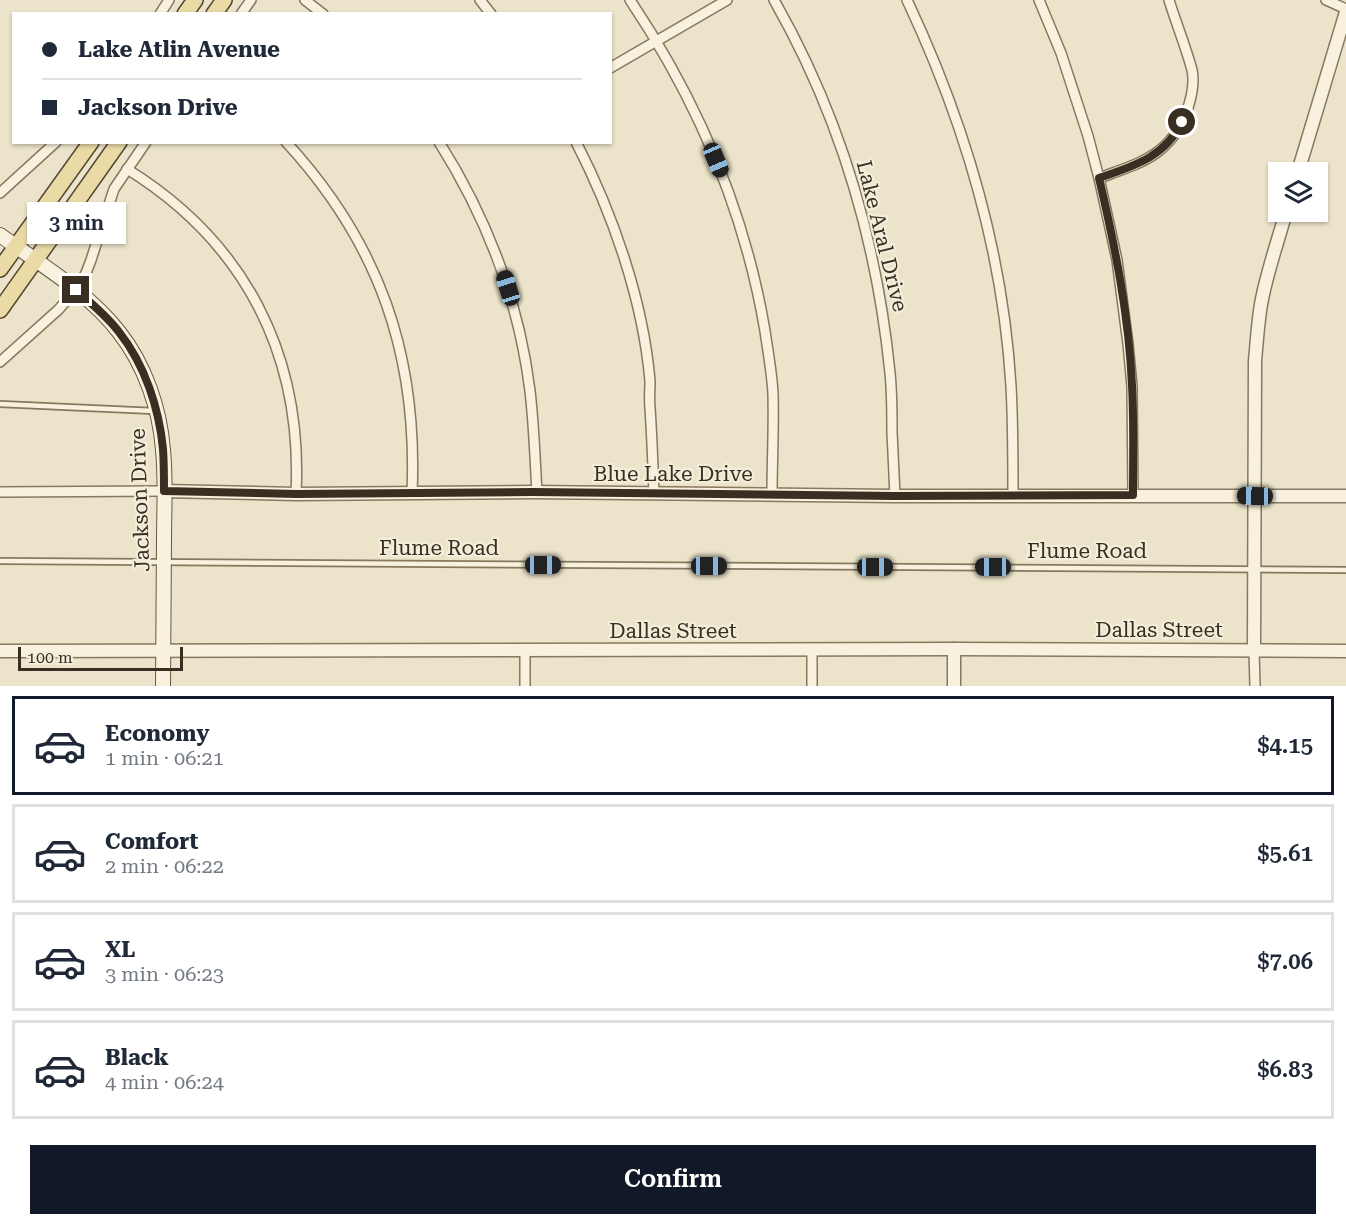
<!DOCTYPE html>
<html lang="en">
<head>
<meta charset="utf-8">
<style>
	:root { --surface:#fff; --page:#f2f2f3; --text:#1f2937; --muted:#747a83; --line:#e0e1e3; --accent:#111827 }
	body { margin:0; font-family:"Roboto Serif",serif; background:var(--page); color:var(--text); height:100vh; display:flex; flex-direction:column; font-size:22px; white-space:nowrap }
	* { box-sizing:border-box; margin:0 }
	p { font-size:20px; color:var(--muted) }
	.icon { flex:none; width:33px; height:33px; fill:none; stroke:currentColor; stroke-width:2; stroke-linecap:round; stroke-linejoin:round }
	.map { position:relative; height:686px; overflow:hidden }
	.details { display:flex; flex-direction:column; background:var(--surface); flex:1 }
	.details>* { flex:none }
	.guide { position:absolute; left:12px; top:12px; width:600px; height:132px; border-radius:0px; box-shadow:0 2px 4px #0004; display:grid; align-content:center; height:132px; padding:0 30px; background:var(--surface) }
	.controls { position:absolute; left:1268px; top:162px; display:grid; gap:12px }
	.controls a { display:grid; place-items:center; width:60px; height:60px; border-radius:0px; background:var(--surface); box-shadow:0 2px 4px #0004; font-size:30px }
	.scale { position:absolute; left:18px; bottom:15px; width:165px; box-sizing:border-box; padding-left:6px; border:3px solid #382f22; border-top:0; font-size:16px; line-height:21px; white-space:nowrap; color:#382f22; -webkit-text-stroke:4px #f3eed9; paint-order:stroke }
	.end { position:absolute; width:27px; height:27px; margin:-14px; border:8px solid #382f22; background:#fff; box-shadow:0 0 0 3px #fff }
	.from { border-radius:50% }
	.bubble { position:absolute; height:42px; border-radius:0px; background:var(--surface); box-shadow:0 2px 4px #0004; font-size:20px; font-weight:600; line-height:42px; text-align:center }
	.car { position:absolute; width:18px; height:36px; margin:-18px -9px; border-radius:8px; box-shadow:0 0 4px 2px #0007; background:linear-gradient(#222 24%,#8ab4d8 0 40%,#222 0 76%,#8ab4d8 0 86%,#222 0) }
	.guide b { display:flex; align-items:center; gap:21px; height:57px; font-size:22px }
	.guide b+b { border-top:2px solid var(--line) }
	.guide i { width:15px; height:15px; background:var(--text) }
	ul { padding:10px 0 0; list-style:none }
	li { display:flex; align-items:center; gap:18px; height:99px; margin:0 12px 9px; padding:0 18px; border:3px solid var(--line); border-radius:0px }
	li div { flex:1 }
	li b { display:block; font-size:22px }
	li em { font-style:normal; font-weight:600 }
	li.active { border-color:var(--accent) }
	li>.icon { width:54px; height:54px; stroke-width:1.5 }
	.primary-button { display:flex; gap:12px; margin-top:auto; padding:12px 30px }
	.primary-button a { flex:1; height:69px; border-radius:0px; background:var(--accent); color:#fff; font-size:24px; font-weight:600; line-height:69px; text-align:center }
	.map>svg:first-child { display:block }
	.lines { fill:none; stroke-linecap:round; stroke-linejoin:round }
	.service-casing { stroke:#877860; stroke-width:8 }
	.minor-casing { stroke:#877860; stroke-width:12 }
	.tertiary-casing { stroke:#877860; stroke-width:15 }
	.secondary-casing { stroke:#695943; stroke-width:16 }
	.primary-casing { stroke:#554633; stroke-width:18 }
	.service { stroke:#f7f1dd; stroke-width:4.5 }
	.minor { stroke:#f7f1dd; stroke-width:9 }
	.tertiary { stroke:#f7f1dd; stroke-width:12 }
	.secondary { stroke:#f7f1dd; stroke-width:14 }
	.primary { stroke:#eadba6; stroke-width:15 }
	.route { stroke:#382f22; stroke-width:8 }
	.labels { text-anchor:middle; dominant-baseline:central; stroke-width:4.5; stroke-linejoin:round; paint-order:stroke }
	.street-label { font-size:21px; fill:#382f22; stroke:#f3eed9 }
</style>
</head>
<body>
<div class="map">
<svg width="1346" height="686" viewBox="0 0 1346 686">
	<rect width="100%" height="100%" fill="#ebe4ca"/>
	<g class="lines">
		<defs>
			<g id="service">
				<path d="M0 404 154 411"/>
				<path d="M0 561 1346 570"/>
			</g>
			<g id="minor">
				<path d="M305 0 323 14"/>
				<path d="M480 0 491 14"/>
				<path d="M630 0C697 100 745 212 765 331 768 352 772 373 773 394 774 428 772 461 772 495"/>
				<path d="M774 0C839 114 877 242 890 373 892 392 892 412 892 432 893 453 894 475 895 496"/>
				<path d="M907 0C964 121 1003 252 1011 386 1013 422 1013 459 1013 495"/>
				<path d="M1039 0 1061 53 1088 136 1099 178 1117 260 1128 344 1132 386 1133 495"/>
				<path d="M1326 0 1346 9"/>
				<path d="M160 14 169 0"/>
				<path d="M241 14 251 0"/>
				<path d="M610 68 727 0"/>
				<path d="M286 142C380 244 418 356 412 493"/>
				<path d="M439 142C487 218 519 302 530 391 534 425 535 459 537 493"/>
				<path d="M576 142C613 214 643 300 650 381 650 390 649 399 650 408 652 437 653 466 654 494"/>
				<path d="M127 169C245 242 303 355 296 494"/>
				<path d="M1099 178C1140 163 1170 156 1187 111 1191 99 1195 83 1192 70 1186 47 1176 23 1169 0"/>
				<path d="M0 193 56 142"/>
				<path d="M0 362 58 310 76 290 86 273 91 260 114 189 146 142"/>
				<path d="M0 492 164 491"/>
				<path d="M525 650V686"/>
				<path d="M812 650V686"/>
				<path d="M1254 650 1255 686"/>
			</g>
			<g id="tertiary">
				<path d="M1298 172 1346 12"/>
				<path d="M164 491 296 494 533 492 895 496H1346"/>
				<path d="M954 649V686"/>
				<path d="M1254 650 1255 361C1257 340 1258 319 1262 299 1268 269 1278 241 1286 212"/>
				<path d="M0 651 954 649 1346 651"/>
			</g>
			<path id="secondary" d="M0 235C41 265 88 292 119 332 145 365 160 409 163 450 166 480 164 511 164 541 164 589 163 638 163 686"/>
			<g id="primary">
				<path d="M185 14 195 0"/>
				<path d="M214 14 224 0"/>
				<path d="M0 269 91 142"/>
				<path d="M0 310 119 142"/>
			</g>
		</defs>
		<use href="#service" class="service-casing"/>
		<use href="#minor" class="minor-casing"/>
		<use href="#tertiary" class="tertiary-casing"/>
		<use href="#secondary" class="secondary-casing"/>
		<use href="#primary" class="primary-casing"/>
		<use href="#service" class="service"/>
		<use href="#minor" class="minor"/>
		<use href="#tertiary" class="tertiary"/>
		<use href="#secondary" class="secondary"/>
		<use href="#primary" class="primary"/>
	</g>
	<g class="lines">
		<path class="route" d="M76 290C91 303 107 316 119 332 145 365 159 408 163 449 164 463 164 477 164 491L296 494 533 492 895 496 1133 495C1133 459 1134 422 1132 385 1129 316 1115 246 1099 178 1134 166 1165 157 1182 122"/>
	</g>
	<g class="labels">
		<g class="street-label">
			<text transform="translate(882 236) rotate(76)">Lake Aral Drive</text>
			<text x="673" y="474">Blue Lake Drive</text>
			<text transform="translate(140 500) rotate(-92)">Jackson Drive</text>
			<text x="439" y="548">Flume Road</text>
			<text x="1087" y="551">Flume Road</text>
			<text x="1159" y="630">Dallas Street</text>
			<text x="673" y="631">Dallas Street</text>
		</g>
	</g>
</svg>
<div class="controls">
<a><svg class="icon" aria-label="layers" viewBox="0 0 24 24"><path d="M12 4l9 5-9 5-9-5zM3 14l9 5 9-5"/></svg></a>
</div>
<div class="scale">100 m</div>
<i class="end from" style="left:1182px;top:122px"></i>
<i class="end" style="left:76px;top:290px"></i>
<div class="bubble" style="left:27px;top:202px;width:99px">3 min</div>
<i class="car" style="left:716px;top:160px;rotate:157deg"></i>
<i class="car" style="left:508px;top:288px;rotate:343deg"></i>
<i class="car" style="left:1255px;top:496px;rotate:271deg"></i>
<i class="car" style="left:543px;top:565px;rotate:90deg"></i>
<i class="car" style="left:709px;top:566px;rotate:90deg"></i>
<i class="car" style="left:875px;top:567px;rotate:90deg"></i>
<i class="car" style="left:993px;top:567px;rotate:270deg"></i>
<div class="guide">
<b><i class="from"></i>Lake Atlin Avenue</b>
<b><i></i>Jackson Drive</b>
</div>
</div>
<section class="details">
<ul>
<li class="active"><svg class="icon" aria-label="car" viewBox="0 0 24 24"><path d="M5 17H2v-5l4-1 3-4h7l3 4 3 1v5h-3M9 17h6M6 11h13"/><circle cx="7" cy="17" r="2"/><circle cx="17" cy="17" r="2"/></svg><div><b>Economy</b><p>1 min · 06:21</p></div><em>$4.15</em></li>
<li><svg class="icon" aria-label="car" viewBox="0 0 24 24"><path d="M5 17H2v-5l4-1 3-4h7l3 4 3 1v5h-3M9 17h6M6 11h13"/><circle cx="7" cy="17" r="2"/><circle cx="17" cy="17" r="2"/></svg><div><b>Comfort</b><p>2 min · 06:22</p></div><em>$5.61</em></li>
<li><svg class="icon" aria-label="car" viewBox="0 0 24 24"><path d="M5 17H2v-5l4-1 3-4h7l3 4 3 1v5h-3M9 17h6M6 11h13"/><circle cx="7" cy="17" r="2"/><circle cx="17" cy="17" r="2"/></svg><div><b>XL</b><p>3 min · 06:23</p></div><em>$7.06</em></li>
<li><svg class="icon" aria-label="car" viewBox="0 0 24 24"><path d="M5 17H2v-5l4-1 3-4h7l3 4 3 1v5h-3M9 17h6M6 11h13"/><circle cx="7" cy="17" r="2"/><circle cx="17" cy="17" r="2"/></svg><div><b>Black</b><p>4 min · 06:24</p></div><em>$6.83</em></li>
</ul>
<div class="primary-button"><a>Confirm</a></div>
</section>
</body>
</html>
